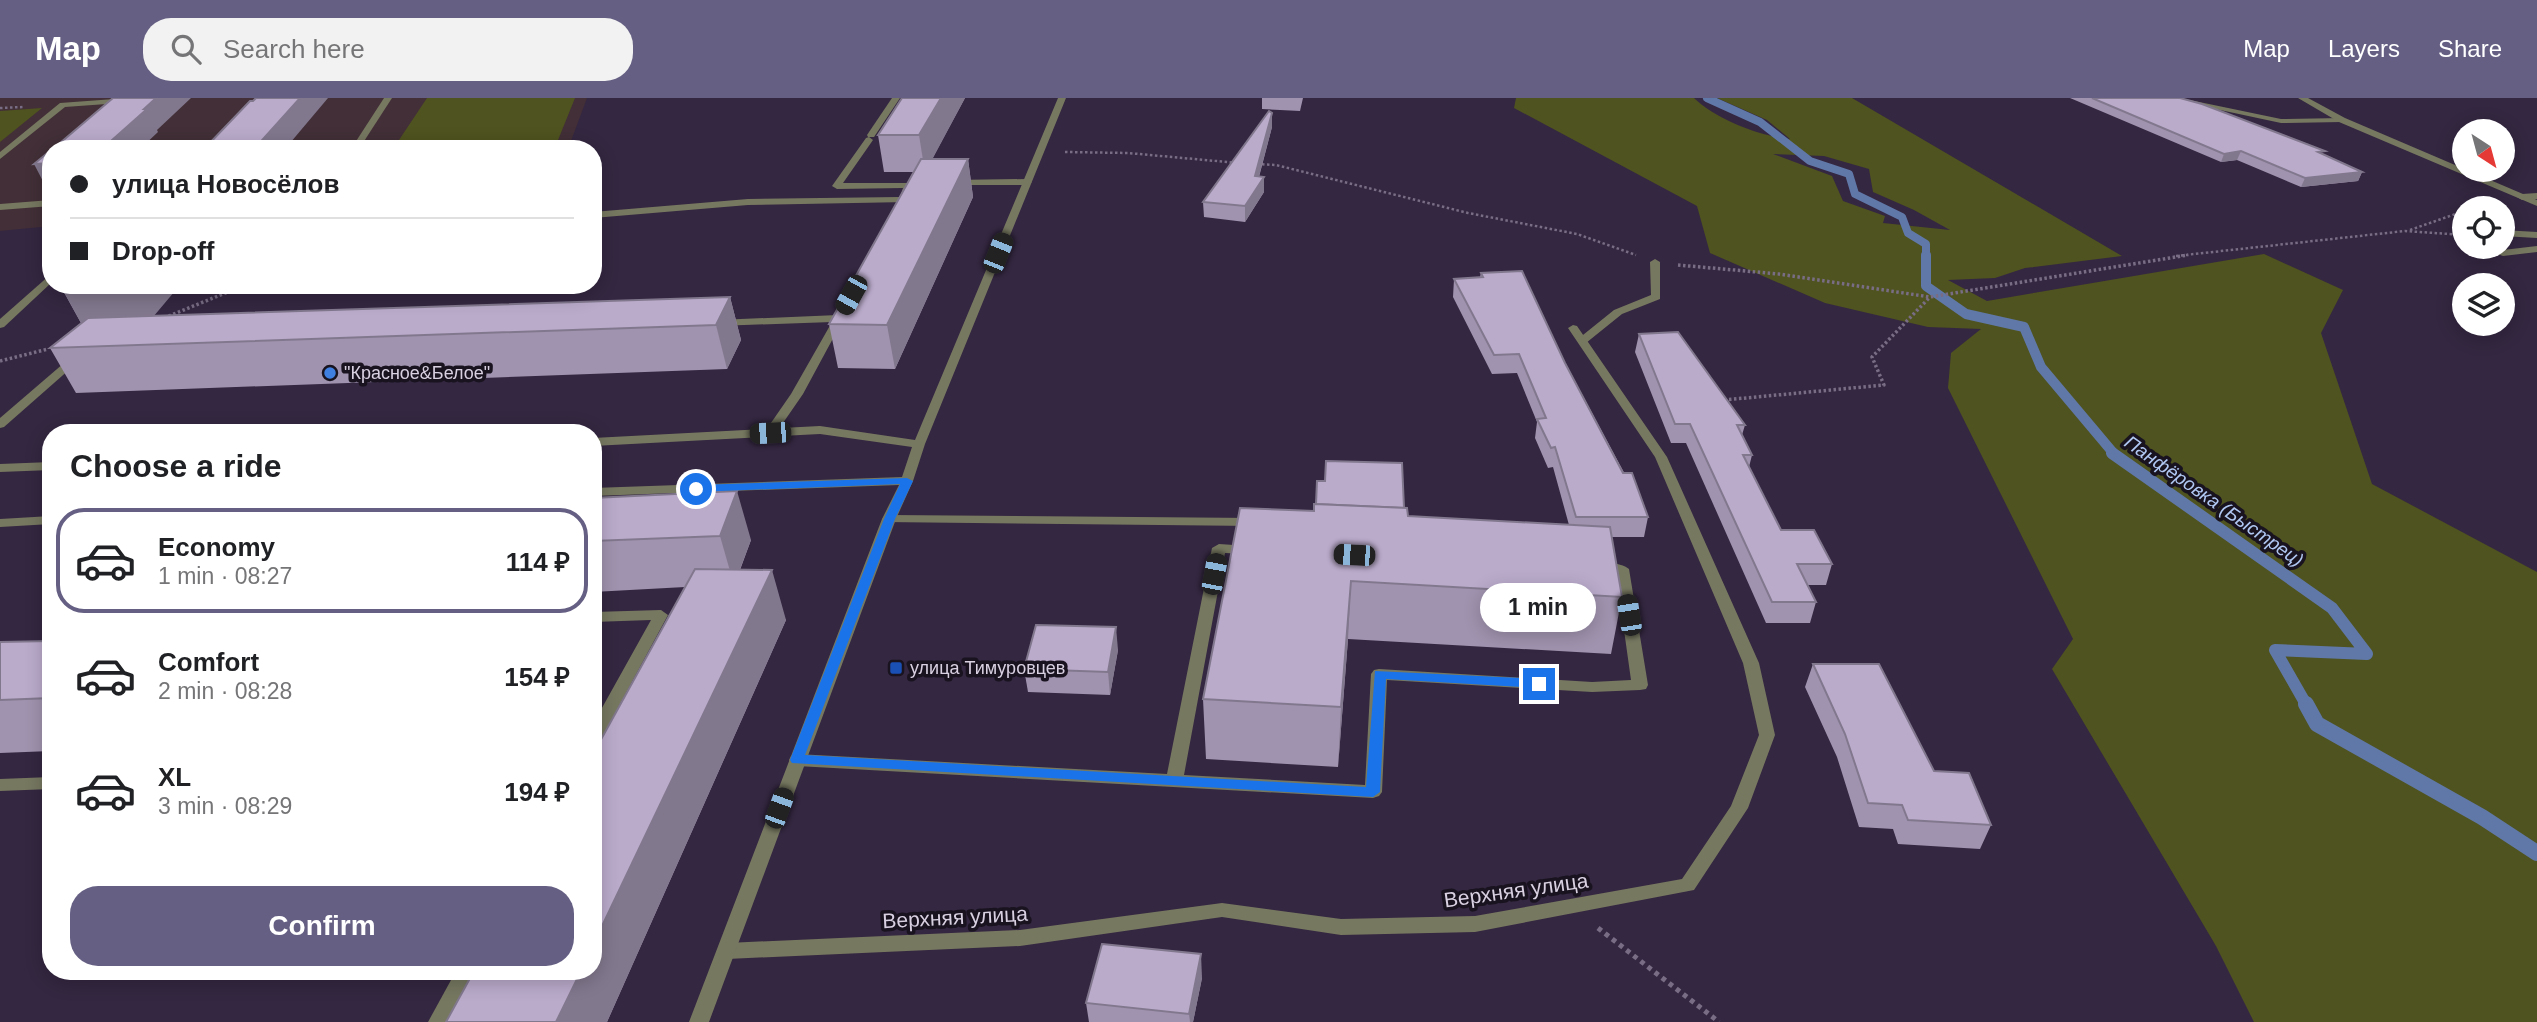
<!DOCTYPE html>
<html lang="en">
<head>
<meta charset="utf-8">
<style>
	:root { --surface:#fff; --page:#f2f2f2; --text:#202124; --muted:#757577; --line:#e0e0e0; --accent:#655f83 }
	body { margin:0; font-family:Helvetica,sans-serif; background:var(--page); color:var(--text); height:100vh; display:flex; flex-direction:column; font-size:26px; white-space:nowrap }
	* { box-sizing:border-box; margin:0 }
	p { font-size:23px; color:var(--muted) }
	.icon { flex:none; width:38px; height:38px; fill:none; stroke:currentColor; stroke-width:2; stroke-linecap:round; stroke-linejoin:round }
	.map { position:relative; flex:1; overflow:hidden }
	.details { position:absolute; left:42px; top:326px; width:560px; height:556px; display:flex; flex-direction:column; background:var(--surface); border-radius:28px; box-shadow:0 4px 18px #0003 }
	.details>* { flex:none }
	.top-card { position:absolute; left:42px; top:42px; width:560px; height:154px; border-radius:28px; box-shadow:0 4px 18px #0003; display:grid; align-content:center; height:154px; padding:0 28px; background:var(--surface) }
	.needle { width:46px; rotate:144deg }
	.controls { position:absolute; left:2452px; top:21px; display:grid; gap:14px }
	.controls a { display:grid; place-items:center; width:63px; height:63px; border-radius:50%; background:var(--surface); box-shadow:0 4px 18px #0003; font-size:35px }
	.end { position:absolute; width:32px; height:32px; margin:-16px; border:9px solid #1a73e8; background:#fff; box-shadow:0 0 0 4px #fff }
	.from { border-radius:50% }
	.bubble { position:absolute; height:49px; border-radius:24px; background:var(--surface); box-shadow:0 4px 18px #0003; font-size:23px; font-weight:700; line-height:49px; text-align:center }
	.car { position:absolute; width:21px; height:42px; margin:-21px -10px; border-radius:9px; box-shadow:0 0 5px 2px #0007; background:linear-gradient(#222 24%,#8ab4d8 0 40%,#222 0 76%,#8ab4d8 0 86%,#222 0) }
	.top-card b { display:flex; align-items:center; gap:24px; height:66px; font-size:26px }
	.top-card b+b { border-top:2px solid var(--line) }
	.top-card i { width:18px; height:18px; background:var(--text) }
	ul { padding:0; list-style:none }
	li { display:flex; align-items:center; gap:21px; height:105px; margin:0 14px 10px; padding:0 14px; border:4px solid transparent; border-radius:28px }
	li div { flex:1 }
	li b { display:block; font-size:26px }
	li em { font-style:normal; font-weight:700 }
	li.selected { border-color:var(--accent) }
	li>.icon { width:63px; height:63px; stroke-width:1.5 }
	h2 { padding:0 28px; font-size:32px; line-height:84px }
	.button { display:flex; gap:14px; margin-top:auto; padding:14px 28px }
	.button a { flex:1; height:80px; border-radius:28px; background:var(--accent); color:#fff; font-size:28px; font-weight:700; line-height:80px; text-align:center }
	header { display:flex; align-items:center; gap:42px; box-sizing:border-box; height:98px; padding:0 35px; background:var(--accent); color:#fff }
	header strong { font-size:33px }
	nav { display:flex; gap:38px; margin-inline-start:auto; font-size:24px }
	.search { width:490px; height:63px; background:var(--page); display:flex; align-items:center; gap:18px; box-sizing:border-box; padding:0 24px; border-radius:28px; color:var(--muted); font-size:26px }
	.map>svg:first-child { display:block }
	.education { fill:#422f37 }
	.green { fill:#4f531f; fill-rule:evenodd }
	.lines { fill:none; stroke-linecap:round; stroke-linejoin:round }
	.stream-far3 { stroke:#6078a8; stroke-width:8 }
	.stream-far2 { stroke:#6078a8; stroke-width:10 }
	.stream-far1 { stroke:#6078a8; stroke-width:12 }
	.stream { stroke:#6078a8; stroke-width:16 }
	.path-far2 { stroke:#786d84; stroke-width:2.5; stroke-dasharray:2.5 2.5; stroke-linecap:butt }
	.path-far1 { stroke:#786d84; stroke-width:3.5; stroke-dasharray:2.5 2.5; stroke-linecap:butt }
	.path { stroke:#786d84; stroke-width:5; stroke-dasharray:4.5 4.5; stroke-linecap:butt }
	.service { fill:#777860; fill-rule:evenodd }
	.minor { fill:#777860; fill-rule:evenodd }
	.tertiary { fill:#777860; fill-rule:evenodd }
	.wall { fill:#a093af }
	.shaded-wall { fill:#82788e }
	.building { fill:#baabcb; stroke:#82788e; stroke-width:2 }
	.route { fill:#1a73e8 }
	.shop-dot { fill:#3f7fe0; stroke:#19131f; stroke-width:2.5 }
	.transit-dot { fill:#1a4fb4; stroke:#19131f; stroke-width:2.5 }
	.labels { text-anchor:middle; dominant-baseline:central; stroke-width:7; stroke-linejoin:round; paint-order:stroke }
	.poi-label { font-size:18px; fill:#d9d1e2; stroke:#19131f; text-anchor:start }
	.water-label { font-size:19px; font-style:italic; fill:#b0c7f2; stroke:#19131f }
	.near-street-label { font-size:21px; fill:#d9d1e2; stroke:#19131f }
</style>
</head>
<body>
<header>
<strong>Map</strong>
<div class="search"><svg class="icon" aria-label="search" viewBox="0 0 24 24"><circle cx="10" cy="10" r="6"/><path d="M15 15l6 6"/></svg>Search here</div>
<nav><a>Map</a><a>Layers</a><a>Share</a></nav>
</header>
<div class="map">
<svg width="2537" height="924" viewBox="0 0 2537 924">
	<rect width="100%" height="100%" fill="#342741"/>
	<path class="education" d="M0 0H587L568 51H51V128L0 133Z"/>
	<g class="green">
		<path d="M427 0H575L556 47 514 51H393Z"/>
		<path d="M1516 0H1694C1716 21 1759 38 1790 41L1767 22 1717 0H1852L2122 158 2025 170 1995 180 1948 182 1987 203 2264 156 2343 192 2321 235 2372 386 2537 474V924H2254L2216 848 2052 571 2073 541 1948 290 1951 255 1981 231 1928 229 1825 205 1710 155 1697 108 1514 10ZM1773 56 1824 58 1869 71 1873 94 1914 112 1950 132 1883 125 1885 118 1843 103 1832 78Z"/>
		<path d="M42 10 0 44V13Z"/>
	</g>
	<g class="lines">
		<path class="stream-far3" d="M1707 0 1760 24 1810 63 1849 76 1855 96 1902 119 1908 135 1926 146V158"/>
		<path class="stream-far2" d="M1926 157V188L1966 216 2024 229 2041 269 2115 357"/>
		<path class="stream-far1" d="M2112 355 2332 510 2367 556 2275 552 2307 608"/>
		<path class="stream" d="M2306 606 2317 626 2482 719 2537 755"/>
		<g class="path-far2">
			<path d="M0 10 23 9"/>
			<path d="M1065 54 1128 55 1238 65"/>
			<path d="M1257 66 1276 67 1468 115 1577 136 1636 157"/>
			<path d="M2410 132 2464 113"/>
			<path d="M2176 158 2405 133 2464 137"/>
		</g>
		<g class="path-far1">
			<path d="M1678 167 1779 176 1930 199 2188 157"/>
			<path d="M164 220 245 187"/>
			<path d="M0 263 48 251"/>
			<path d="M1724 302 1884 287 1872 259 1930 199"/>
		</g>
		<path class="path" d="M1598 830 1719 924"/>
		<g class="service">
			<path d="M128 0H166L162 2 65 9 0 61V54L60 5Z"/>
			<path d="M384 0H392L359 51H351Z"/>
			<path d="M892 0H900L874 39H868L867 37Z"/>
			<path d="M2164 0H2180L2281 21 2342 20 2346 22 2342 24 2281 25Z"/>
			<path d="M869 39 873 42 843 85H912L914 87 910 89 907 104 748 107 593 120V114L748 101 900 99 903 90 837 91 832 88 866 40Z"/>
			<path d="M952 82 1027 81 1032 84 1027 87H949L947 85Z"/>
			<path d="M2537 95V101L2522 102 2517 99 2522 96Z"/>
			<path d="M51 102V108L0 112V106Z"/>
			<path d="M2502 132 2537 134V140L2502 138Z"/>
			<path d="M2537 148V154L2503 158 2477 149H2492L2503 152Z"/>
			<path d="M1655 161 1660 164V201L1622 216 1586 245H1578V241L1614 212 1651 197 1650 164Z"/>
			<path d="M51 176V185L4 229 0 230V221Z"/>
			<path d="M838 217 844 220 803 296 774 338H766L764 335 791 296 832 224 717 228 712 225 717 222Z"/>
			<path d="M75 258 81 261 79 263 4 329 0 330V320L71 259Z"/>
			<path d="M889 417 1255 420 1262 424 1255 428 884 424 882 421Z"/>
			<path d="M1219 446 1249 448 1256 452 1249 456 1225 455 1184 677 1365 687 1371 576 1374 572 1379 571 1592 584 1631 582 1616 475 1593 473 1591 470C1599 463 1621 464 1629 471L1648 587 1646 591 1640 592 1592 594 1387 582 1382 694 1379 698 1373 700 797 668 791 666 789 662 791 658 797 656 1167 676 1212 450Z"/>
			<path d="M661 512 668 517 601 641 599 645 593 647V626L651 522 593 524V514Z"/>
			<path d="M51 679V691L0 693V681Z"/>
			<path d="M456 873H476L448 924H428Z"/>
		</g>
		<path class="minor" d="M1573 227 1577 228 1667 359 1759 565 1775 637 1748 710 1694 792 1475 834 1341 837 1222 819 1020 848 727 861 720 859 717 853 720 847 727 845 1020 832 1222 805 1341 821 1475 818 1682 781 1731 708 1759 637 1743 565 1655 359 1568 230Z"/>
		<g class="tertiary">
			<path d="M1058 0H1066L925 346 913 383 896 421 709 924H689L882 421 899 387 593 398V390L902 379 912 349 820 336 593 348V340L820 328 915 342Z"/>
			<path d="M2298 0H2308L2345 20 2537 102V108L2339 24Z"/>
			<path d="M51 364V372L0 374V366Z"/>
			<path d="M51 418V426L0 429V421Z"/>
		</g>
	</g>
	<g class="wall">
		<path d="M902 0H965L932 61H968L973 99 895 271 838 270 829 226 914 74H884L878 37Z"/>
		<path d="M1262 0H1303L1300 13 1262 11Z"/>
		<path d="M2070 0H2180L2324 57 2362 74 2358 83 2301 89 2237 62 2221 64Z"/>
		<path d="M1272 15V29L1259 79H1264V94L1245 124 1204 119 1203 104Z"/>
		<path d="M1481 175 1565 265 1648 419 1644 439H1611L1622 499 1611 556 1348 541 1338 669 1206 661 1203 601 1314 413 1404 410 1408 418 1569 427 1553 369 1548 370 1535 340 1537 324 1517 275 1492 276 1453 199 1454 181 1480 179Z"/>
		<path d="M60 187 154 218 730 199 741 242 727 271 76 295 50 250 81 225Z"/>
		<path d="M1639 236 1745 327 1742 337 1752 357 1749 369 1781 432 1832 466 1826 487H1807L1816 504 1810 525H1766L1686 345H1671L1635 254Z"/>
		<path d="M593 400 751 442 740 472 786 522 607 924H446L685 489 593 494Z"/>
		<path d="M51 543V653L0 655V544Z"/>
		<path d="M1118 552 1110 597 1028 594 1024 571Z"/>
		<path d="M1813 566 1934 673 1991 727 1980 751 1898 746 1893 731 1859 729 1837 659 1805 589Z"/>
		<path d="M1202 880 1193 924H1089L1086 905Z"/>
	</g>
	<g class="shaded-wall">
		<path d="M156 0H191L157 32 158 34 140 51H102Z"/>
		<path d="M300 0H328L285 51H239Z"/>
		<path d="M941 0H965L925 75 919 37Z"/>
		<path d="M1272 15V29L1255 93V78Z"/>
		<path d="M2241 53 2237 62 2221 64 2224 56Z"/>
		<path d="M968 61 973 99 895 271 887 227Z"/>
		<path d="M51 65V90L47 91 34 66Z"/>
		<path d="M2362 74 2358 83 2301 89 2305 80Z"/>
		<path d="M1264 79V94L1245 124V108Z"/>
		<path d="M60 187H180L153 219 81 225Z"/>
		<path d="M730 199 741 242 727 271 716 227Z"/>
		<path d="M737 393 751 442 734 487 720 438Z"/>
		<path d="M772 472 786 522 607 924H556L581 873H593V847Z"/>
		<path d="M1351 483 1348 541 1338 669 1341 609Z"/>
		<path d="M1116 529 1118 552 1110 597 1108 574Z"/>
		<path d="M1201 856 1202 880 1193 924H1190L1189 916Z"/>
	</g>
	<g class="building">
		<path d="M113 0H156L144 11H147L102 51H53Z"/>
		<path d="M256 0H300L256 49 239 51H204L250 3H253Z"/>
		<path d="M902 0H941L919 37H878Z"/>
		<path d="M2092 0H2180L2202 6 2325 53 2318 54 2362 74 2305 80 2241 53 2224 56Z"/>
		<path d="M1269 13 1272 15 1255 78 1264 79 1245 108 1203 104Z"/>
		<path d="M51 52V65L34 66Z"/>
		<path d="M921 61H968L887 227 829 226Z"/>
		<path d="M1522 173 1565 265 1623 375H1632L1648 419H1576L1555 349 1551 350 1537 321 1546 320 1519 256 1494 257 1454 181 1483 179 1481 175Z"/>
		<path d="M730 199 716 227 50 250 88 220Z"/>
		<path d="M1678 234 1745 327H1737L1752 357H1743L1781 432H1814L1832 466H1797L1816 504H1772L1690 326H1675L1639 236Z"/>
		<path d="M1326 363 1402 365 1404 410 1316 406 1317 383H1325Z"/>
		<path d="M737 393 720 438 593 443V400Z"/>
		<path d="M1314 406 1407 410 1408 418 1610 429 1622 499 1351 483 1341 609 1203 601 1240 410 1314 413Z"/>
		<path d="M695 471 772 472 593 847V656Z"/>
		<path d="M1036 527 1116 529 1108 574 1024 571Z"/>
		<path d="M51 543V600L0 602V544Z"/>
		<path d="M1813 566H1879L1934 673 1969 675 1991 727 1908 722 1902 707 1868 705 1845 636Z"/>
		<path d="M1102 846 1201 856 1189 916 1086 905Z"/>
		<path d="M474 873H581L556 924H446Z"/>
	</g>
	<path class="route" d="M907 380 913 383 895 421 805 657 1366 689 1375 573 1539 581 1545 586 1539 590 1386 581 1380 694 1373 699 792 665 790 662 884 421 900 386 696 394 690 391 696 387Z"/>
	<circle class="shop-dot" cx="330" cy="275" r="7"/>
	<rect class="transit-dot" x="889" y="563" width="14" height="14" rx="3.5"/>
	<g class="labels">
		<g class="poi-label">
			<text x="344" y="275">"Красное&amp;Белое"</text>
			<text x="910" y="570">улица Тимуровцев</text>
		</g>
		<g class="water-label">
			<text transform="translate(2214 403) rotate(35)">Панфёровка (Быстрец)</text>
		</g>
		<g class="near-street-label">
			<text transform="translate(1516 792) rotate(-8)">Верхняя улица</text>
			<text transform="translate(955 819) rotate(-3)">Верхняя улица</text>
		</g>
	</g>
</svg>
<div class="controls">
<a><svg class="needle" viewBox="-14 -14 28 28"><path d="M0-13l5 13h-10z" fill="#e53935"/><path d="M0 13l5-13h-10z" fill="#757577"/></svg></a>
<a><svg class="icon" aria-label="locate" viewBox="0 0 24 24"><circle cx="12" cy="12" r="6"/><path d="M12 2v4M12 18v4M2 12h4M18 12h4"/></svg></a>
<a><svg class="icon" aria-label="layers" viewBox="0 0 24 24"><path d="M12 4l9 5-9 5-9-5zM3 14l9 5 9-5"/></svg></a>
</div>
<i class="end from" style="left:696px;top:391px"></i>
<i class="end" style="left:1539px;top:586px"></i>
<div class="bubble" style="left:1480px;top:485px;width:116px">1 min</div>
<i class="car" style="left:998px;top:155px;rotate:22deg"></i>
<i class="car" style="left:851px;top:197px;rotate:209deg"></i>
<i class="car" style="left:770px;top:335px;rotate:267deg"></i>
<i class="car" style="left:1354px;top:457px;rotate:273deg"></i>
<i class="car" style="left:1214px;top:476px;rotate:11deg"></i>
<i class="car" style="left:1629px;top:517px;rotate:351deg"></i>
<i class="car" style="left:779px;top:710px;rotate:20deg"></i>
<div class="top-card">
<b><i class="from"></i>улица Новосёлов</b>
<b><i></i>Drop-off</b>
</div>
<section class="details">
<h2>Choose a ride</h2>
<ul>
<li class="selected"><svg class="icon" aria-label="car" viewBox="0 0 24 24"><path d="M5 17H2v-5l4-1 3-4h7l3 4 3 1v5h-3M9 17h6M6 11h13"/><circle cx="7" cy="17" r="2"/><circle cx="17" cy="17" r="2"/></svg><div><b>Economy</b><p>1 min · 08:27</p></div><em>114 ₽</em></li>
<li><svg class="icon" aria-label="car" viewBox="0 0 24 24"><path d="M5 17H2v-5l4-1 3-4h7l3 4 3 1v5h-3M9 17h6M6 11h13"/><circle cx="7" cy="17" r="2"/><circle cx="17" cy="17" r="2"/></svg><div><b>Comfort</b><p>2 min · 08:28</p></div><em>154 ₽</em></li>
<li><svg class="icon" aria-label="car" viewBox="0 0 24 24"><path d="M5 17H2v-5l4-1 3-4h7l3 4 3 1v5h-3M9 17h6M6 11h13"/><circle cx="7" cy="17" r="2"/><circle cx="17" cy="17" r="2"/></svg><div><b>XL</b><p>3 min · 08:29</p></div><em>194 ₽</em></li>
</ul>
<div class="button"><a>Confirm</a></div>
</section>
</div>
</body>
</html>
